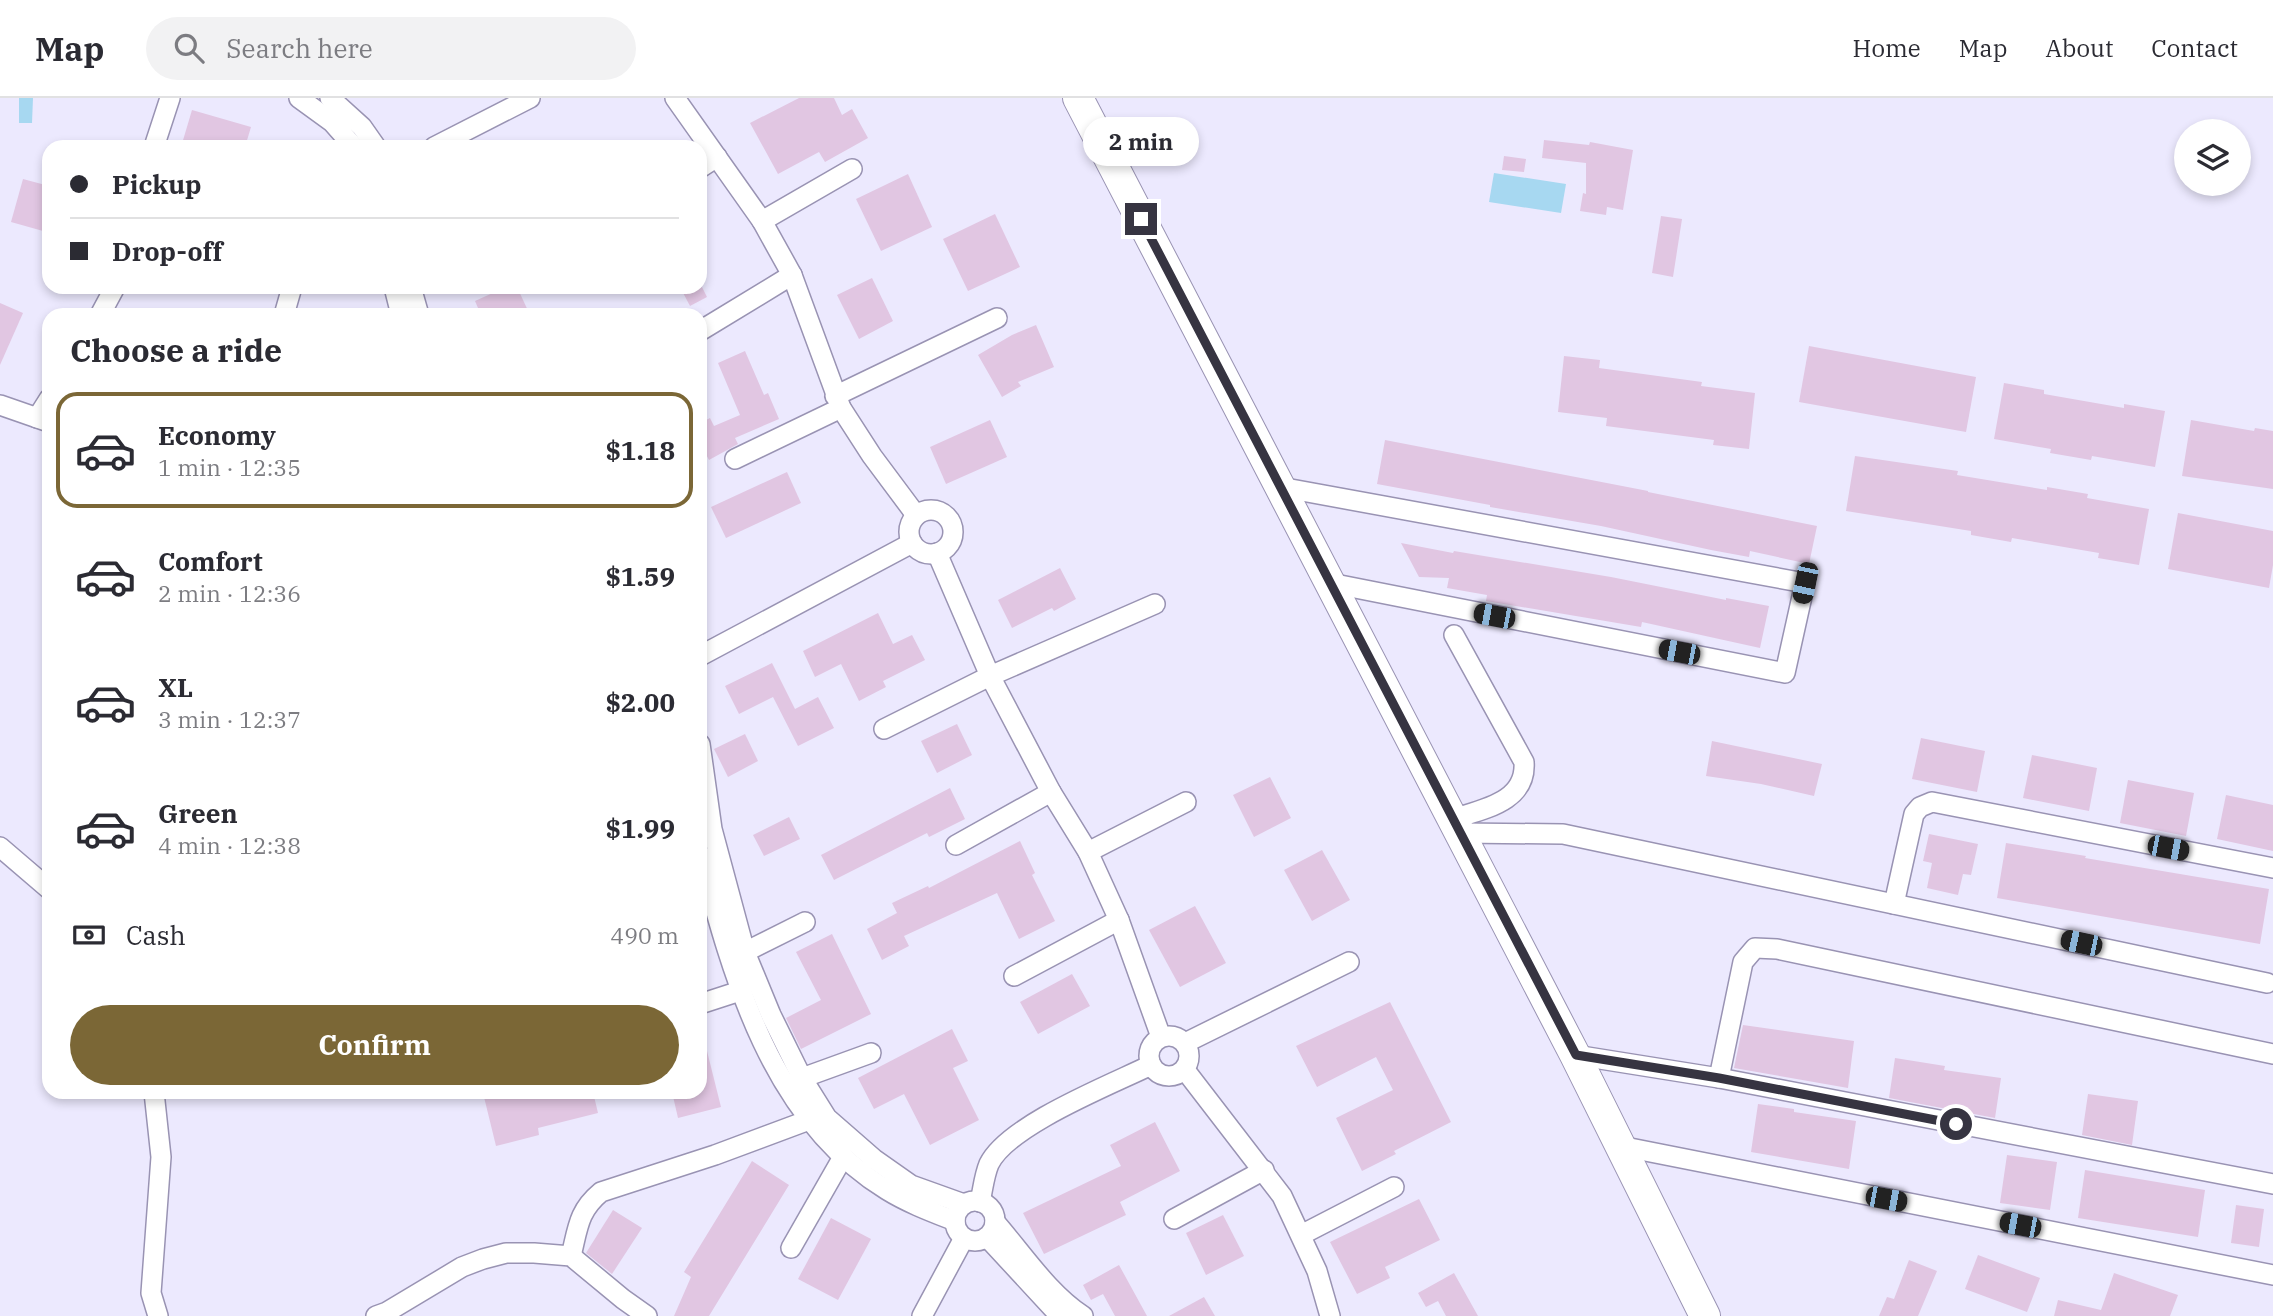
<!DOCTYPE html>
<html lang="en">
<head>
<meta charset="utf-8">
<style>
	:root { --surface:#fff; --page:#f2f2f3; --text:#2b2b33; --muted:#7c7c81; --line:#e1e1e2; --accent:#7b6736 }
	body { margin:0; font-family:"IBM Plex Serif",serif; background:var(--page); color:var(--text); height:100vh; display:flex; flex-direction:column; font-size:26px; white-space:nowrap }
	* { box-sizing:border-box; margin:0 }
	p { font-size:23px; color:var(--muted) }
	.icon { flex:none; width:38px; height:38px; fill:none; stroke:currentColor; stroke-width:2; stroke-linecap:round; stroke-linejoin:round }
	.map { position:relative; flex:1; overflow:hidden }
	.side { position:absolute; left:42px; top:210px; width:665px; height:791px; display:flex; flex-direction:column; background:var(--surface); border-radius:21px; box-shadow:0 4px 10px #0003 }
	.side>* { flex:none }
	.top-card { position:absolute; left:42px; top:42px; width:665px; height:154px; border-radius:21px; box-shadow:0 4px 10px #0003; display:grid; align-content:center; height:154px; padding:0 28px; background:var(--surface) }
	.fabs { position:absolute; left:2174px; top:21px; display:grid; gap:14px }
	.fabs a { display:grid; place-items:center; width:77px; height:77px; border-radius:50%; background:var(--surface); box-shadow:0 4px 10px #0003; font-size:35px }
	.end { position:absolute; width:32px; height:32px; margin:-16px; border:9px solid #363441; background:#fff; box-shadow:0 0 0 4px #fff }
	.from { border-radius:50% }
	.bubble { position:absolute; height:49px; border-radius:24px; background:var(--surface); box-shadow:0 4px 10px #0003; font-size:23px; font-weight:700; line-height:49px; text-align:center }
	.car { position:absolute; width:21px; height:42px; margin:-21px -10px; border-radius:9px; box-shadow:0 0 5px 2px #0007; background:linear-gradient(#222 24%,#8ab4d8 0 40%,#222 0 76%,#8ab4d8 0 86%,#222 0) }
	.top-card b { display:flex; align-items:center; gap:24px; height:66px; font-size:26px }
	.top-card b+b { border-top:2px solid var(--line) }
	.top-card i { width:18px; height:18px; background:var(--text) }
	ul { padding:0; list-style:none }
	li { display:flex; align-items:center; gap:21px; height:116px; margin:0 14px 10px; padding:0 14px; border:4px solid transparent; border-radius:21px }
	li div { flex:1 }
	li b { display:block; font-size:26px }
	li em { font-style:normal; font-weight:700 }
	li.current { border-color:var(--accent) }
	li>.icon { width:63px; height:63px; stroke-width:1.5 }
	h2 { padding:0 28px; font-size:32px; line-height:84px }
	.pay { display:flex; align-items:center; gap:18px; height:77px; padding:0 28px; font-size:26px }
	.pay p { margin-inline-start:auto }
	.action { display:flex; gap:14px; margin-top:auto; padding:14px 28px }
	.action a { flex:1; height:80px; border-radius:42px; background:var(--accent); color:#fff; font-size:28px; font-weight:700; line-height:80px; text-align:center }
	header { display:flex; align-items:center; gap:42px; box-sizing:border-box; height:98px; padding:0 35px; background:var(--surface); border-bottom:2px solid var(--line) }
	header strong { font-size:33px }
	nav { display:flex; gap:38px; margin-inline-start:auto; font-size:24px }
	.search { width:490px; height:63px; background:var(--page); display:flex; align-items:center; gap:18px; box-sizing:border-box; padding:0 24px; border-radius:38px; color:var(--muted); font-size:26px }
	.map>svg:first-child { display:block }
	.water { fill:#a7d8f1 }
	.building { fill:#e1c6e2 }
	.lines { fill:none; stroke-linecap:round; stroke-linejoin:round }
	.minor-casing { stroke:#9993b3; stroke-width:22 }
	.primary-casing { stroke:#9993b3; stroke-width:32 }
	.minor { stroke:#fff; stroke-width:19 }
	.primary { stroke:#fff; stroke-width:30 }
	.route { stroke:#363441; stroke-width:9 }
</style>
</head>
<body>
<header>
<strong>Map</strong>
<div class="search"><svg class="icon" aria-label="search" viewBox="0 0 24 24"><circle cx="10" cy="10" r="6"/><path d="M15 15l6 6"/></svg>Search here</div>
<nav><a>Home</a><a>Map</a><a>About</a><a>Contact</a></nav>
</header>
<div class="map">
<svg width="2273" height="1218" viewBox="0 0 2273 1218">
	<rect width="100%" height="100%" fill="#ece9fe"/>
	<g class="water">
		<path d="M19 0H33L32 25H19Z"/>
		<path d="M1494 75 1566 86 1561 115 1489 104Z"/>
	</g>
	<g class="building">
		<path d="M799 0H834L842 17 852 11 868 40 825 64 819 54 778 76 750 25Z"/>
		<path d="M192 12 251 29 245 49H181Z"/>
		<path d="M1544 42 1589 47 1590 44 1633 52 1623 112 1607 109 1606 117 1580 113 1583 95 1586 96V65L1542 60Z"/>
		<path d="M1504 58 1526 61 1524 74 1502 72Z"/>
		<path d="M908 76 932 129 881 153 856 101Z"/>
		<path d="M23 81 49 88V113L43 133 11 124Z"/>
		<path d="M995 116 1020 169 968 193 943 141Z"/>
		<path d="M1661 118 1682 121 1673 179 1652 175Z"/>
		<path d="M872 180 893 223 859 241 837 197Z"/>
		<path d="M506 189H517L530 217H481L475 203Z"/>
		<path d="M680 189H702L707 199 690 208Z"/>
		<path d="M0 205 23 215 0 267Z"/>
		<path d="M1036 227 1054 269 1018 284 1021 288 1002 299 978 257 1012 237Z"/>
		<path d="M1809 248 1976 279 1966 334 1799 304Z"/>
		<path d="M745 253 764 297 768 295 779 321 735 340 738 346 709 362 700 345V325L710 320 714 328 740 317 718 265Z"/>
		<path d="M1564 258 1600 262 1599 270 1702 284 1701 288 1755 295 1749 351 1713 347 1714 342 1606 328 1607 320 1558 314Z"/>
		<path d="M2004 285 2044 292V296L2124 310V306L2165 313 2155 369 2092 358 2091 362 2050 355 2051 351 1994 341Z"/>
		<path d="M990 322 1007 359 946 386 930 349Z"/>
		<path d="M2191 322 2254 333 2255 330 2273 333V391L2182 378Z"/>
		<path d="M1385 342 1648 393V394L1817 428 1809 466 1750 453 1749 459 1711 452 1601 428 1490 409V407L1377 386Z"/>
		<path d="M1855 358 1958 373 1957 377 2047 392V389L2088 396 2087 400 2149 411 2139 467 2098 460 2099 455 2012 440 2011 444 1971 437V433L1846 413Z"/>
		<path d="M787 374 801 405 726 440 711 409Z"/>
		<path d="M2178 415 2273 433V467L2269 490 2168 471Z"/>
		<path d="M1401 445 1453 455 1454 453 1611 479 1726 502V500L1769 508 1760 550 1642 524 1641 529 1486 503 1487 497 1447 490 1449 480 1419 479Z"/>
		<path d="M1060 470 1076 501 1054 513 1052 510 1012 530 998 502Z"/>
		<path d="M878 515 893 546 912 537 925 562 883 583 886 589 859 603 841 566 815 579 803 553Z"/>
		<path d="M772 565 795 611 818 599 834 630 798 648 773 599 739 616 725 588Z"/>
		<path d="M957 626 972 657 937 675 921 643Z"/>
		<path d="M745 636 758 663 728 679 714 651Z"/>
		<path d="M1921 640 1985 653 1977 694 1912 681Z"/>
		<path d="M1712 643 1822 666 1814 698 1761 686 1706 678Z"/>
		<path d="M2032 657 2097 670 2089 713 2023 700Z"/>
		<path d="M1270 679 1291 720 1254 739 1233 697Z"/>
		<path d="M2128 682 2194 695 2186 738 2120 725Z"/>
		<path d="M950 690 965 721 929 739 927 735 834 782 821 757Z"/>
		<path d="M2226 697 2273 707V753L2217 741Z"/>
		<path d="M789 719 800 741 764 758 753 737Z"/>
		<path d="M1929 736 1978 746 1971 777 1963 776 1958 797 1927 790 1932 765 1923 763Z"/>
		<path d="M1020 743 1035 775 1032 777 1055 823 1019 841 997 795 904 838 909 848 882 862 867 831 897 815 892 805 928 788 929 790Z"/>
		<path d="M2006 745 2086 758 2085 760 2269 791 2260 846 1997 800Z"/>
		<path d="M1322 752 1350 802 1312 823 1284 772Z"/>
		<path d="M1195 808 1226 865 1180 889 1149 832Z"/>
		<path d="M832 836 871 916 801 951 786 920 821 902 796 854Z"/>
		<path d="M1072 876 1090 908 1038 936 1020 904Z"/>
		<path d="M1390 904 1451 1024 1394 1053 1396 1056 1362 1073 1336 1020 1393 992 1376 959 1317 989 1296 948Z"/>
		<path d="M1743 927 1854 943 1848 990 1734 970Z"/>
		<path d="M952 931 968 963 953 970 979 1022 930 1047 904 996 874 1011 858 980Z"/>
		<path d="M705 945 721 1009 678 1020 672 994H700V946Z"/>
		<path d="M1895 960 1945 968 1944 972 2001 980 1995 1020 1889 1000Z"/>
		<path d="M502 994H593L598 1015 538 1030 539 1037 496 1048 484 999Z"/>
		<path d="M2088 996 2138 1003 2132 1047 2082 1037Z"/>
		<path d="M1758 1006 1794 1011V1014L1856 1023 1849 1071 1751 1054Z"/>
		<path d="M1155 1024 1180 1073 1120 1104 1126 1117 1044 1156 1023 1115 1121 1068 1110 1047Z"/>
		<path d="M2007 1057 2057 1064 2050 1112 2000 1105Z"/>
		<path d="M752 1063 789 1087 709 1218H674L691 1179 684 1174Z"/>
		<path d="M2085 1072 2205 1092 2198 1139 2078 1120Z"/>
		<path d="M1419 1101 1440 1142 1385 1169 1390 1180 1357 1196 1330 1144Z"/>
		<path d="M2236 1107 2264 1111 2259 1149 2231 1145Z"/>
		<path d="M613 1112 642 1130 612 1176 586 1155Z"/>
		<path d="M1223 1117 1244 1158 1206 1177 1186 1135Z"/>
		<path d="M831 1120 871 1141 838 1202 798 1181Z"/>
		<path d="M1978 1157 2040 1180 2027 1214 1965 1191Z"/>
		<path d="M1909 1162 1937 1173 1918 1218H1879L1887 1199 1894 1201Z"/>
		<path d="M1119 1167 1147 1218H1115L1103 1196 1091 1202 1083 1187Z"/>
		<path d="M1454 1175 1478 1218H1446L1438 1203 1426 1209 1418 1195Z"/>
		<path d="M2114 1175 2178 1197 2170 1218H2054L2058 1202 2101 1212Z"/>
		<path d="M1204 1199 1215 1218H1169Z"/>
	</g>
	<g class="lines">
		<defs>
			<g id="minor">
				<path d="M299 0 332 24 354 49"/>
				<path d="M330 0 362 29 376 49"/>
				<path d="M675 0 762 123 792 177 841 310 872 358 916 417"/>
				<path d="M154 49 170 0"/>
				<path d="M434 49 530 0"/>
				<path d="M700 70 717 59"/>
				<path d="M762 123 852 71"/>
				<path d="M394 189 401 217"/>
				<path d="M411 189 419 217"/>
				<path d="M100 217 115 189"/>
				<path d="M284 217 292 189"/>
				<path d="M700 233 792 177"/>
				<path d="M835 298 997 220"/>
				<path d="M0 307 49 324"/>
				<path d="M37 320 49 301"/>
				<path d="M735 361 841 310"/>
				<path d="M1280 389 1805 485 1785 575 1330 485"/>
				<circle cx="931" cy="434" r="22"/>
				<path d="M937 455 990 578 1051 694 1088 754 1119 822 1161 939"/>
				<path d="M700 558 912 445"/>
				<path d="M884 631 990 578 1155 506"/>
				<path d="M700 646 712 731 745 854 771 917 802 980 827 1020 874 1061 911 1087 964 1106"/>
				<path d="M1453 721C1483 711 1527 704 1524 664L1454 537"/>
				<path d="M1460 735 1563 736 2267 885"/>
				<path d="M956 747 1051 694"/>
				<path d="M0 749 49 791"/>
				<path d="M1088 754 1186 704"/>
				<path d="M700 756C733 879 771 1021 887 1092 908 1105 932 1114 955 1123"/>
				<path d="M1894 806 1914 716 1920 709 1932 704 2273 770"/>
				<path d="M745 854 805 824"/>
				<path d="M1014 878 1119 822"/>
				<path d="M700 906 740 893"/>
				<circle cx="1169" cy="958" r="20"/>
				<path d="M1185 945 1349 864"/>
				<path d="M1575 957 1719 980 2273 1086"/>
				<path d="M1185 972 1282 1098 1317 1173 1330 1218"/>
				<path d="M802 980 871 955"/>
				<path d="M1719 980 1743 864 1755 850 1777 851 2273 956"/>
				<path d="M154 994 161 1059 151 1195 158 1218"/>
				<path d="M1620 1048 2273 1177"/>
				<circle cx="975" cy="1123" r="20"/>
				<path d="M980 1104C983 1091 984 1078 989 1066 1008 1027 1110 987 1151 967"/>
				<path d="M1174 1121 1264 1072"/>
				<path d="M995 1124C1023 1156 1048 1195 1083 1218"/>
				<path d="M1301 1137 1394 1089"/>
				<path d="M987 1139 1060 1218"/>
				<path d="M791 1150 843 1059"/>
				<path d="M571 1158C578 1130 578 1113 601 1094L715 1057 809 1022"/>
				<path d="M376 1218 387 1214 462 1169 483 1161 506 1155H534L571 1158 623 1201 647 1218"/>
				<path d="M922 1218 964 1140"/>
			</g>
			<path id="primary" d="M1078 0 1575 957 1705 1218"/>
		</defs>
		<use href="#minor" class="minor-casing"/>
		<use href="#primary" class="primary-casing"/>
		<use href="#minor" class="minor"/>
		<use href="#primary" class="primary"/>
	</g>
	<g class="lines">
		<path class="route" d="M1141 121 1576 957 1719 980 1956 1026"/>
	</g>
</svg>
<div class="fabs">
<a><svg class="icon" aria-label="layers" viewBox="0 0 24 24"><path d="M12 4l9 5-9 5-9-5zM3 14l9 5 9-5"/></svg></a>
</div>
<i class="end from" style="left:1956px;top:1026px"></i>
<i class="end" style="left:1141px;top:121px"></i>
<div class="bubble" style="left:1083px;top:19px;width:116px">2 min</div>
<i class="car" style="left:1805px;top:485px;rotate:192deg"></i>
<i class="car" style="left:1494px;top:518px;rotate:281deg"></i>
<i class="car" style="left:1679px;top:554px;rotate:281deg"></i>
<i class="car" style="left:2168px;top:750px;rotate:101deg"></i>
<i class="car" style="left:2081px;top:845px;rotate:282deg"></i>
<i class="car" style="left:1886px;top:1101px;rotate:101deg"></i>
<i class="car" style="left:2020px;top:1127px;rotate:281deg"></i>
<div class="top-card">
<b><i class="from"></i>Pickup</b>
<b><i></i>Drop-off</b>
</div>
<section class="side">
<h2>Choose a ride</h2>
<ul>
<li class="current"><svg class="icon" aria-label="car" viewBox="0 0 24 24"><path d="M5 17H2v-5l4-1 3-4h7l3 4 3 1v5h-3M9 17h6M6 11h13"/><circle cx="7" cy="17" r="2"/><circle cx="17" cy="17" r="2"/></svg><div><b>Economy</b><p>1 min · 12:35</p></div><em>$1.18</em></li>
<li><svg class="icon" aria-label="car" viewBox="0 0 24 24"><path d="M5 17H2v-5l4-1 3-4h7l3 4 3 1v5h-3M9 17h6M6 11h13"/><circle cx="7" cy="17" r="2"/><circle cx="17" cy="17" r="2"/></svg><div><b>Comfort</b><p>2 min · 12:36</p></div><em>$1.59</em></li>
<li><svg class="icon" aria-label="car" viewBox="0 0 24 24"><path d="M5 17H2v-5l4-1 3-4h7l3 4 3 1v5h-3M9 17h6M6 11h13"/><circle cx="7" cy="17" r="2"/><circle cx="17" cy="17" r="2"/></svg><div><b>XL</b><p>3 min · 12:37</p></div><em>$2.00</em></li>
<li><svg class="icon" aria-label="car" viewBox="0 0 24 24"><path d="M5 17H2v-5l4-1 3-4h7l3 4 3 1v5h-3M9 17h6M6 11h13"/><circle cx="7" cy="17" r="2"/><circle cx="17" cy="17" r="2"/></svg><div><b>Green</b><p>4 min · 12:38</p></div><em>$1.99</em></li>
</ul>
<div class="pay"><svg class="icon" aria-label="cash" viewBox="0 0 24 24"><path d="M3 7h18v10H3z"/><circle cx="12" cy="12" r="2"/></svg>Cash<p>490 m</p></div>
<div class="action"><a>Confirm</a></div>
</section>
</div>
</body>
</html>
